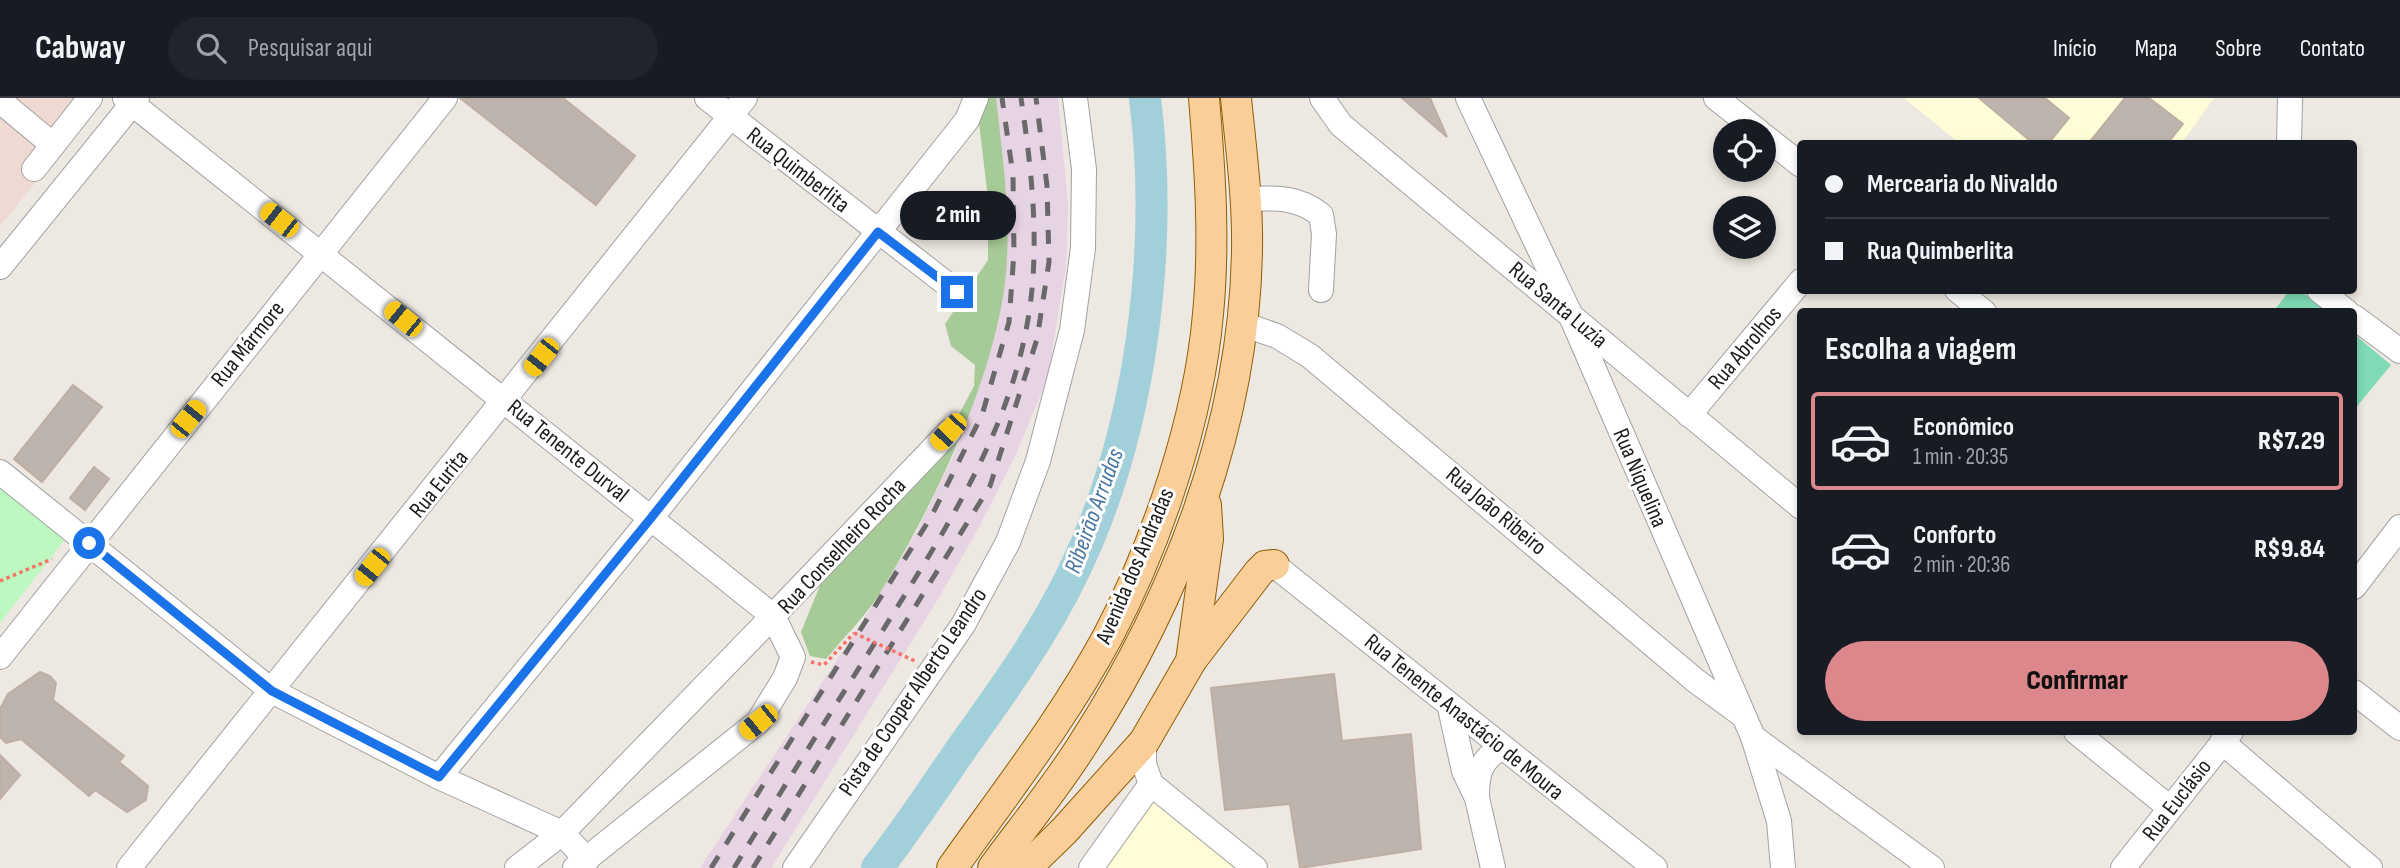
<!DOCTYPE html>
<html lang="pt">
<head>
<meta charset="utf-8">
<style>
	:root { --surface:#171b24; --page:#20242c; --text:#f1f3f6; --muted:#9ea1a6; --line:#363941; --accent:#dc878b }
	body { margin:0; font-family:"Sofia Sans Condensed",sans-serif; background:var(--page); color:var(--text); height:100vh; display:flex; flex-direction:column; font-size:26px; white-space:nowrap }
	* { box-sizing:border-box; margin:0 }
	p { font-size:23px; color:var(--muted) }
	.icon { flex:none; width:38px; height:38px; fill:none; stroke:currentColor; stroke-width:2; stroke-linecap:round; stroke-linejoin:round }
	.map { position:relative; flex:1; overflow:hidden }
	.drawer { position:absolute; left:1797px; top:210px; width:560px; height:427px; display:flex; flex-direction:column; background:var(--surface); border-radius:7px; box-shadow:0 4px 10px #0003 }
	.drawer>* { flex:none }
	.banner { position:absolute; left:1797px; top:42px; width:560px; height:154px; border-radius:7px; box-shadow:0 4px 10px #0003; display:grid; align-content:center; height:154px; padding:0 28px; background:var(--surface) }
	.fabs { position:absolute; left:1713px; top:21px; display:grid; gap:14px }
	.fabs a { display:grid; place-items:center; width:63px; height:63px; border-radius:50%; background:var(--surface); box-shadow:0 4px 10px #0003; font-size:35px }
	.end { position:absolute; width:32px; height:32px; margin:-16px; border:9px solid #1a73e8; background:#fff; box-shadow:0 0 0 4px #fff }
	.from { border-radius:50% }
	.bubble { position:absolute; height:49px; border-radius:24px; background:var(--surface); box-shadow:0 4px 10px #0003; font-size:23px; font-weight:800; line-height:49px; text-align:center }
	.car { position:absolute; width:21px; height:42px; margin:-21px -10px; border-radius:9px; box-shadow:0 0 5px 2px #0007; background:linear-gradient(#f5c518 24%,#345 0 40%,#f5c518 0 76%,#345 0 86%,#f5c518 0) }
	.banner b { display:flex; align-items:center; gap:24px; height:66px; font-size:26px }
	.banner b+b { border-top:2px solid var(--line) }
	.banner i { width:18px; height:18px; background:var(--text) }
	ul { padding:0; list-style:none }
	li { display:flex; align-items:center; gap:21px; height:98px; margin:0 14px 10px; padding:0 14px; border:4px solid transparent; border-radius:7px }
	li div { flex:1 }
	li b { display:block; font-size:26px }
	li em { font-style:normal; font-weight:800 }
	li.on { border-color:var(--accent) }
	li>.icon { width:63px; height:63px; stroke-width:1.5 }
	h2 { padding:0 28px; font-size:32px; line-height:84px }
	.cta { display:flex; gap:14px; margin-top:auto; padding:14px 28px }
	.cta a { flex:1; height:80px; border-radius:42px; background:var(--accent); color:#111; font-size:28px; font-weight:800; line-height:80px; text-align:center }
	header { display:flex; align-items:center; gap:42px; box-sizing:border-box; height:98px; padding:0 35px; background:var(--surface); border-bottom:2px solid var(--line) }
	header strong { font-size:33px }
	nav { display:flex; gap:38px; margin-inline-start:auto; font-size:24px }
	.search { width:490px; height:63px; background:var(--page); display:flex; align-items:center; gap:18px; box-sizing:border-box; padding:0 24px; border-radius:38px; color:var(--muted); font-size:26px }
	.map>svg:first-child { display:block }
	.industrial { fill:#e6d3e3 }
	.education { fill:#fefdd8 }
	.military { fill:#efdad3 }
	.forest { fill:#a7cb96 }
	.park { fill:#bdf8c0 }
	.pitch { fill:#7fdbb5 }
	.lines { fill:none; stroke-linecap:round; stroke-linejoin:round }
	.river { stroke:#a1cfda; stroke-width:32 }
	.building { fill:#bdb4ad; stroke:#beaea3; stroke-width:2 }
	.minor-casing { stroke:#a2a2a2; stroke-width:26 }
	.major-casing { stroke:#8f5e03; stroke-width:32 }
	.path { stroke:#f77368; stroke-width:3.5; stroke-dasharray:3.5 3.5; stroke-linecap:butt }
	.minor { stroke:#fff; stroke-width:24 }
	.major { stroke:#face99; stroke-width:30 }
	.rail { stroke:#696969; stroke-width:5; stroke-dasharray:14 14; stroke-linecap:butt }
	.path-bridge { stroke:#f77368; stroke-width:3.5; stroke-dasharray:3.5 3.5; stroke-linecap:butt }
	.route { stroke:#1a73e8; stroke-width:9 }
	.labels { text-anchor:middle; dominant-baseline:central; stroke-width:6; stroke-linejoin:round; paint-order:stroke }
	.street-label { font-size:23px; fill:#1b1b1b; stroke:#fff }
	.water-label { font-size:24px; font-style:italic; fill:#4776a0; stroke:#fff }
</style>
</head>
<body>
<header>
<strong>Cabway</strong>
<div class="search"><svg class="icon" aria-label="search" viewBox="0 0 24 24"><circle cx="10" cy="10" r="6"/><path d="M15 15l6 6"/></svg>Pesquisar aqui</div>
<nav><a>Início</a><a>Mapa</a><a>Sobre</a><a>Contato</a></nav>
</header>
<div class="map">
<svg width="2400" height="770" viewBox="0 0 2400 770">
	<rect width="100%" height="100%" fill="#ede8e1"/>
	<path class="industrial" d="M987 0H1058L1068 106 1066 168 1048 279 1016 356 977 433 938 501 771 770H700L873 507 917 433 958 348 981 282 991 168Z"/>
	<g class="education">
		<path d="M1904 0H2214L2181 46 1959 45Z"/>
		<path d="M1153 694 1241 770H1078Z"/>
	</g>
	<path class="military" d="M0 0H104L0 128Z"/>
	<path class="forest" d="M983 0H996C1003 62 1012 123 1005 185 992 285 935 404 883 490 868 516 845 538 826 561L810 558 801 534 821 485 938 356 974 288 975 267 951 248 945 226 988 162V100L979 25Z"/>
	<path class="park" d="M0 385 66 440 0 525Z"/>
	<g class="pitch">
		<path d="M2290 192 2301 193 2326 213 2273 214Z"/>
		<path d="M2354 236 2391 267 2354 312Z"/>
	</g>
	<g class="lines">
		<path class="river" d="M877 770C910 728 938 684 969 640 1007 587 1044 535 1073 475 1141 336 1164 153 1145 0"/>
	</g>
	<g class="building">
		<path d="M460 0H563L635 58 596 107Z"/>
		<path d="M1402 0H1430L1447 39Z"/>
		<path d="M1979 0H2045L2069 20 2048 46H2034Z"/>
		<path d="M2125 0H2149L2183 26 2167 46H2088Z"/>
		<path d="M73 287 102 309 42 384 14 361Z"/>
		<path d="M94 369 109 381 85 412 70 400Z"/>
		<path d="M40 574 50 578 56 585 53 602 124 658 119 664 148 688 146 702 127 714 95 692 89 698 21 641 6 645 0 639V611L8 596Z"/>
		<path d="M1334 576 1342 643 1411 636 1421 751 1300 770 1290 706 1225 712 1211 590Z"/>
		<path d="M0 657 20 677 0 701Z"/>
	</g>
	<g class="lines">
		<defs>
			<g id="minor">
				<path d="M125 0 773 518 562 735 517 770"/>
				<path d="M707 0 957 194"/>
				<path d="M1322 0 1341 27 1801 409"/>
				<path d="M1468 0 1571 218 1753 639 1779 723 1783 770"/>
				<path d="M1716 0 1758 33"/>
				<path d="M0 3 53 47"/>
				<path d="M1764 38 1801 67"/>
				<path d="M2289 46 2290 0"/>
				<path d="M34 71 90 0"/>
				<path d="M1246 101C1276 100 1297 98 1321 117L1324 136 1321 192"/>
				<path d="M0 169 137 0"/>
				<path d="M1957 192 1984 214"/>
				<path d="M2319 192 2347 214"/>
				<path d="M2354 219 2400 253"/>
				<path d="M1242 226 1277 238 1310 258 1696 583 1741 616"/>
				<path d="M1689 317 1801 183"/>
				<path d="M0 374 272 593 439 679 562 735 587 762"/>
				<path d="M1274 467 1655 770"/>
				<path d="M2354 489 2400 429"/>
				<path d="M0 559 445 0"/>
				<path d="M2354 594 2400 630"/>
				<path d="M1450 610 1464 673 1477 700 1493 770"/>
				<path d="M2076 634 2170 710"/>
				<path d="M1753 639 1932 770"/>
				<path d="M1144 644V666L1151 686 1255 770"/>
				<path d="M2222 644 2370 770"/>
				<path d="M439 679 651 420 967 22 976 0"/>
				<path d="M1477 699C1477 676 1480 662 1501 650"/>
				<path d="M129 770 745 0"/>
				<path d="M575 770 758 624 785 580 793 559 773 518 949 334"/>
				<path d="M795 770 963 527 1008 444 1038 363 1072 232 1083 150 1084 71 1075 0"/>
				<path d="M1091 770 1151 686"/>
				<path d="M2123 770 2231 634"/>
			</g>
			<g id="major">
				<path d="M1193 560 1259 474 1265 468 1274 467"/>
				<path d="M952 770C1006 694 1064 620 1108 538 1157 445 1199 321 1208 216 1215 144 1210 72 1204 0"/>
				<path d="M993 770C1023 729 1056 689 1083 646 1177 500 1244 328 1247 153 1248 102 1241 51 1236 0"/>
				<path d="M1026 770 1064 733 1144 644 1191 563 1208 441 1206 407"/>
			</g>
		</defs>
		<use href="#minor" class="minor-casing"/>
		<use href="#major" class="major-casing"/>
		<g class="path">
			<path d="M0 483 52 461"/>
			<path d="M811 564 824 567 854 535"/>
		</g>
		<use href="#minor" class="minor"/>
		<use href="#major" class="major"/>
		<g class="rail">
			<path d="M711 770 931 419 982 317 1009 224 1014 154 1013 77 1002 0"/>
			<path d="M734 770C783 690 833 611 883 532 942 437 1007 339 1027 227 1041 152 1032 74 1021 0"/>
			<path d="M753 770 990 388 1037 241 1049 164 1047 88 1036 0"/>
		</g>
		<path class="path-bridge" d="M854 535 915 563"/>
	</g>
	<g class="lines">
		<path class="route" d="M89 445 272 593 439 679 651 420 878 134 957 194"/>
	</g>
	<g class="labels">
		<g class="street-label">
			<text transform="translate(798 72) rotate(38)">Rua Quimberlita</text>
			<text transform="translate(1558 207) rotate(40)">Rua Santa Luzia</text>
			<text transform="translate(248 246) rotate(-51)">Rua Mármore</text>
			<text transform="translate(1745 250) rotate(-50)">Rua Abrolhos</text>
			<text transform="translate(568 353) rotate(39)">Rua Tenente Durval</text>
			<text transform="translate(1640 380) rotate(67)">Rua Niquelina</text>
			<text transform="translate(439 386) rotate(-51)">Rua Eurita</text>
			<text transform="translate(1496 413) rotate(40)">Rua João Ribeiro</text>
			<text transform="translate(842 448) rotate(-47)">Rua Conselheiro Rocha</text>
			<text transform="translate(1135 468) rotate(-67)">Avenida dos Andradas</text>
			<text transform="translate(913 594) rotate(-56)">Pista de Cooper Alberto Leandro</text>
			<text transform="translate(1464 619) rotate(39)">Rua Tenente Anastácio de Moura</text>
			<text transform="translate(2177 702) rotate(-52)">Rua Euclásio</text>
		</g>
		<g class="water-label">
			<text transform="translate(1094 413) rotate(-70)">Ribeirão Arrudas</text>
		</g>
	</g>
</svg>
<div class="fabs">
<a><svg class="icon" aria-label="locate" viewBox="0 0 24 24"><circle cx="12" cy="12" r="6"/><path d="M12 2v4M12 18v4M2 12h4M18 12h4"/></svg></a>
<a><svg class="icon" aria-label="layers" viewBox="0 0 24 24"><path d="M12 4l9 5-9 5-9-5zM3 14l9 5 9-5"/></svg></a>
</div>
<i class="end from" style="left:89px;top:445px"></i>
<i class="end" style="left:957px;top:194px"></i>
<div class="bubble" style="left:900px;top:93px;width:116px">2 min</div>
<i class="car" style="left:279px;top:122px;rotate:308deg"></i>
<i class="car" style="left:403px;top:221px;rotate:309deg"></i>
<i class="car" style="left:541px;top:259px;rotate:218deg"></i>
<i class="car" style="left:188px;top:321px;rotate:39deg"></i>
<i class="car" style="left:948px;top:334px;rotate:223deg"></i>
<i class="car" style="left:372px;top:469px;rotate:219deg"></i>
<i class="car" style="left:758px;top:624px;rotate:231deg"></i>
<div class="banner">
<b><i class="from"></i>Mercearia do Nivaldo</b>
<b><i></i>Rua Quimberlita</b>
</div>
<section class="drawer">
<h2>Escolha a viagem</h2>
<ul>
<li class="on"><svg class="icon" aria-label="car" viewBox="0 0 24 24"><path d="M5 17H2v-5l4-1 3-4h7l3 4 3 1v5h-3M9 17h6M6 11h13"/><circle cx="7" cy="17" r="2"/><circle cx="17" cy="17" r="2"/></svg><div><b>Econômico</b><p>1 min · 20:35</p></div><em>R$7.29</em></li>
<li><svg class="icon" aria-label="car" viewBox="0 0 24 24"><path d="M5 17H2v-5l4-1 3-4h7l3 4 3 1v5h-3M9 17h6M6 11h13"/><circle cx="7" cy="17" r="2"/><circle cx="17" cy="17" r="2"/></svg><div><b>Conforto</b><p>2 min · 20:36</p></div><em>R$9.84</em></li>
</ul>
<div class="cta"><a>Confirmar</a></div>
</section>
</div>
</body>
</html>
